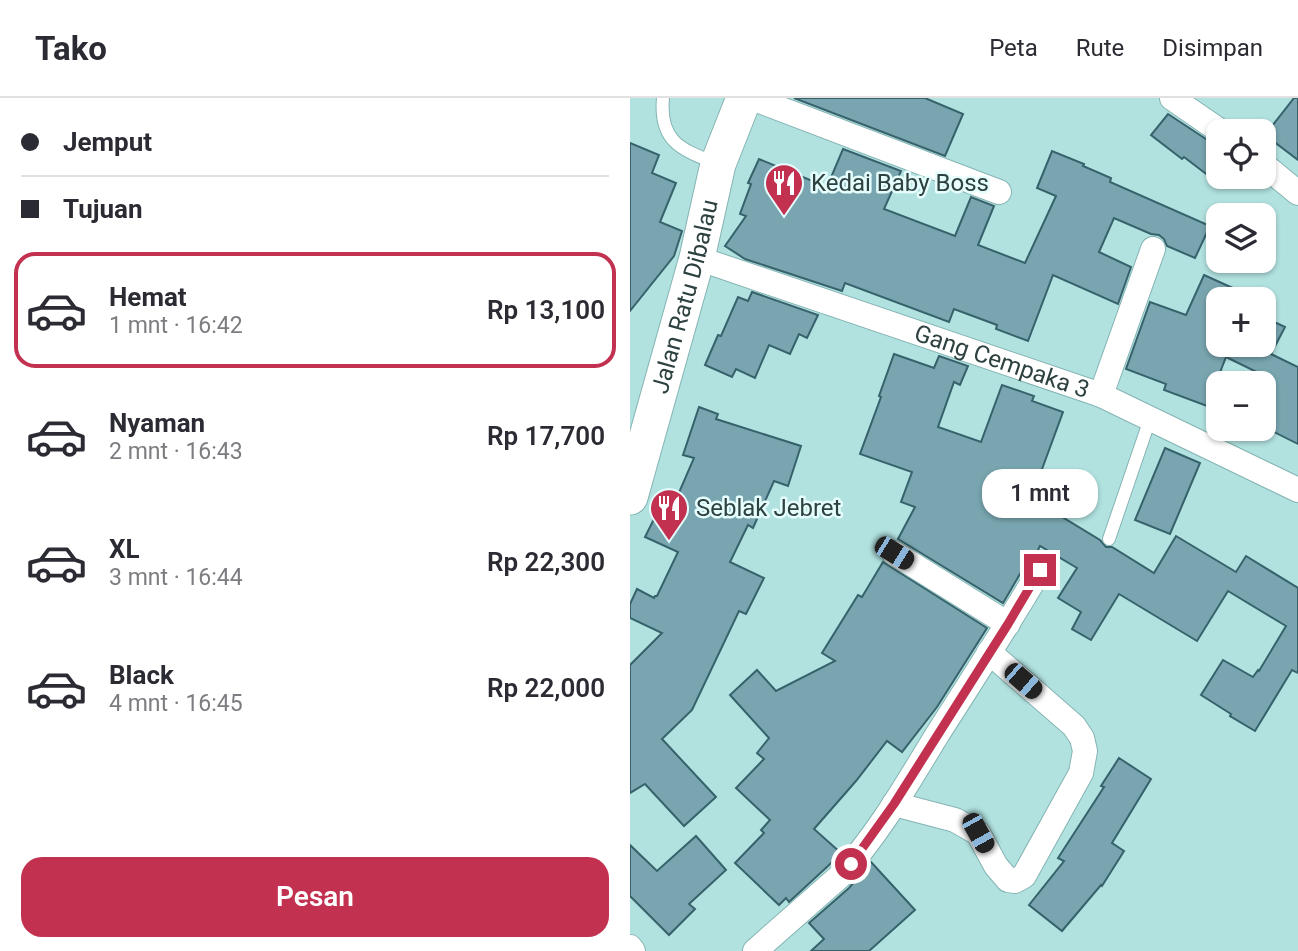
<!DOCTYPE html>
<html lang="id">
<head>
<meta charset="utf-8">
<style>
	:root { --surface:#fff; --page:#f2f2f3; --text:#2b2b33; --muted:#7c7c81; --line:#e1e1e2; --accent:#c23250 }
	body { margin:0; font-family:Roboto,sans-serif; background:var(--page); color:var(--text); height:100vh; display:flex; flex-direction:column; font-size:26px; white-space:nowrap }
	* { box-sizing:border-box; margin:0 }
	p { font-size:23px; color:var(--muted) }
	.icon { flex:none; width:38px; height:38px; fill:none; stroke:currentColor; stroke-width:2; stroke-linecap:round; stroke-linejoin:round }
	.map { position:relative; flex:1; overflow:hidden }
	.drawer { display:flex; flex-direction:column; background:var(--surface); width:630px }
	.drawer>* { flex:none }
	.hud { display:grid; align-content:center; height:154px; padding:0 21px; background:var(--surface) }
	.tools { position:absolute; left:576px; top:21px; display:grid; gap:14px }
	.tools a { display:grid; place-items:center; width:70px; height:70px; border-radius:14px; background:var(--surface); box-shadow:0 2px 5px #0004; font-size:35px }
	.end { position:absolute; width:32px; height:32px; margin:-16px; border:9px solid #c23250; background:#fff; box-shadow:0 0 0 4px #fff }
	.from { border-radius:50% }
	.bubble { position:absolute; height:49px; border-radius:21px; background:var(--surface); box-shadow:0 2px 5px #0004; font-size:23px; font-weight:600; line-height:49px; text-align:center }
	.car { position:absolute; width:21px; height:42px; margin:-21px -10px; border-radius:9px; box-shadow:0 0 5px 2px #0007; background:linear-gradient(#222 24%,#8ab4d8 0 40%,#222 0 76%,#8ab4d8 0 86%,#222 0) }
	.hud b { display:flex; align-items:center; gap:24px; height:66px; font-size:26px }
	.hud b+b { border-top:2px solid var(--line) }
	.hud i { width:18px; height:18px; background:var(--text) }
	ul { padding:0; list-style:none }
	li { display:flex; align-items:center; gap:21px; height:116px; margin:0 14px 10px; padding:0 7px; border:4px solid transparent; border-radius:21px }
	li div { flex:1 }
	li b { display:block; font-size:26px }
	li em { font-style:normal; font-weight:600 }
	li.selected { border-color:var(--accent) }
	li>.icon { width:63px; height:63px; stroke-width:1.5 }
	.primary-button { display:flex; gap:14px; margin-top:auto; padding:14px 21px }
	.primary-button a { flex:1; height:80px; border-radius:21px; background:var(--accent); color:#fff; font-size:28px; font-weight:600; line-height:80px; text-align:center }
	header { display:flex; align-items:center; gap:42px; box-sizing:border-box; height:98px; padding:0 35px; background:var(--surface); border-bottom:2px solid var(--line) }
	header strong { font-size:33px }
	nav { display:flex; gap:38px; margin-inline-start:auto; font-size:24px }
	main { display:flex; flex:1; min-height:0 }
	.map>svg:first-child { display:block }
	.building { fill:#78a5af; stroke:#37626c; stroke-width:2 }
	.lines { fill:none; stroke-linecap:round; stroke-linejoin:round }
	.service-casing { stroke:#84b4b3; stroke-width:14 }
	.minor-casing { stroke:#84b4b3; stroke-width:26 }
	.secondary-casing { stroke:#84b4b3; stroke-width:37 }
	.service { stroke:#fff; stroke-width:12 }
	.minor { stroke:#fff; stroke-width:24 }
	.secondary { stroke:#fff; stroke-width:35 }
	.route { stroke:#c23250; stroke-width:9 }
	.labels { text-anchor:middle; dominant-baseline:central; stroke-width:5; stroke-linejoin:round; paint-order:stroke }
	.poi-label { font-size:24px; fill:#2d4140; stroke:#e5fefd; text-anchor:start }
	.street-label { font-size:24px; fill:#2d4140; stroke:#e5fefd }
</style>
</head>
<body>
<header>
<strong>Tako</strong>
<nav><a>Peta</a><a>Rute</a><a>Disimpan</a></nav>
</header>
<main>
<section class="drawer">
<div class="hud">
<b><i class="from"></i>Jemput</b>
<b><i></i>Tujuan</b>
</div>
<ul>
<li class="selected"><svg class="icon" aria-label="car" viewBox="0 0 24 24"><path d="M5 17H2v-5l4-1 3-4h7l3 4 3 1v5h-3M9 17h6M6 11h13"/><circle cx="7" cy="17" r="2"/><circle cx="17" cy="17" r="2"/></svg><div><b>Hemat</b><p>1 mnt · 16:42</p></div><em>Rp 13,100</em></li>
<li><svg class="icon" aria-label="car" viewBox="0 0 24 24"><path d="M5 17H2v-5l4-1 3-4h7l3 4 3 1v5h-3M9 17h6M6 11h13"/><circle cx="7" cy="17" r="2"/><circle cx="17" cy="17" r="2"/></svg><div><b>Nyaman</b><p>2 mnt · 16:43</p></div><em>Rp 17,700</em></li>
<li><svg class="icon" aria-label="car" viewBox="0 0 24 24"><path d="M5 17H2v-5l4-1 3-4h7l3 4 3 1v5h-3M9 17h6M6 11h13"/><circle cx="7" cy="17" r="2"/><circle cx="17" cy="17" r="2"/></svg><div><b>XL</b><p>3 mnt · 16:44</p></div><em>Rp 22,300</em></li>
<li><svg class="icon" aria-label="car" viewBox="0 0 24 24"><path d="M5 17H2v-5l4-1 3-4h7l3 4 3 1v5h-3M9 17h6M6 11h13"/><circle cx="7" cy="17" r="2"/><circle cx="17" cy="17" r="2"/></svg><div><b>Black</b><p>4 mnt · 16:45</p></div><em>Rp 22,000</em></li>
</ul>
<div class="primary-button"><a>Pesan</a></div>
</section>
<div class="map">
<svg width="668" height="853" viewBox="0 0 668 853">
	<rect width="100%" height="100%" fill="#b1e2e0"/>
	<g class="building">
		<path d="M164 0H295L333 16 315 58Z"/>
		<path d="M664 0H668V62L635 37Z"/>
		<path d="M538 16 582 45 588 48V85L554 59 552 61 521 37Z"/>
		<path d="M0 45 29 57 22 75 46 85 30 124 52 133 44 158 0 213Z"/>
		<path d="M213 51 271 73 254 111 325 138 341 99 364 108 348 147 395 165 426 98 407 90 422 53 454 66 453 68 481 80 480 84 580 128 565 160 537 148 534 141 529 137 521 136 484 120 469 154 501 169 488 206 423 177 398 243 366 231 367 227 324 211 319 224 215 185 212 193 115 161 95 148 116 118 110 116 121 86 118 85 129 61 197 89Z"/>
		<path d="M574 177 627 201H588V247H634V219L655 229 641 256 668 269V346L634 329 632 282 635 278 596 259 577 308 534 292 536 286 496 271 520 204 556 217Z"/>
		<path d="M122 194 188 217 177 240 169 236 160 256 139 247 125 280 106 271 102 279 75 267 88 237 91 238 108 199 118 203Z"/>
		<path d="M264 256 304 270 309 258 338 268 330 287 324 284 308 329 351 344 372 287 404 298 402 303 433 314 408 382 390 374 383 389 470 442 476 449H482L524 475 546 438 606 474 616 458 668 490V575L662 572 625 633 600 618 601 616 571 597 593 562 623 579 628 572 629 573 656 528 598 493 567 543 489 496 461 542 442 531 451 514 428 500 447 470 410 448 405 458 397 464 373 505 268 441 285 409 271 404 282 374 230 356 251 299 249 298Z"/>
		<path d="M69 309 88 316 86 321 171 348 158 388 144 383 123 430 118 427 100 464 134 480 116 516 109 513 62 612 32 641 86 699 54 728 15 686 0 695V567L32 535 0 520V506L7 491 24 500 25 498H27L48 454 15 439 27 415 38 420 64 360 53 357Z"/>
		<path d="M535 350 570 365 540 436 505 422Z"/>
		<path d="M253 464 357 530 307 609 272 654 257 643 226 683 184 731 211 755 198 768 159 804 156 800 149 807 105 765 134 735 131 732 140 722 106 690 134 661 127 655 139 640 100 597 127 572 146 593 205 563 192 555 228 497 232 499Z"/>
		<path d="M489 660 521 681 482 745 494 753 472 788 471 787 432 833 399 807 434 763 428 760 474 689 471 688Z"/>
		<path d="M66 738 96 772 59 806 65 811 39 837 0 798V747L27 773Z"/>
		<path d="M241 764 285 812 239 853H181L194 841 179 825 219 790Z"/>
	</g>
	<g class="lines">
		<defs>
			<g id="service">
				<path d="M33 0C29 43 50 51 85 65"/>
				<path d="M479 441 520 321"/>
			</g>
			<g id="minor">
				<path d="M122 0 369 94"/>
				<path d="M542 0 590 33"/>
				<path d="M634 67 668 95"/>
				<path id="s1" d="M67 160 471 297 668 392"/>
				<path d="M471 297 523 151"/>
				<path d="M264 455 378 526"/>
				<path d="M264 706 325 722 348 735 366 768 378 782 385 783 394 778 451 675 455 653 452 640 444 628 359 554"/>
				<path d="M0 849 3 853"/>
				<path d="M125 853 209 779C248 737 277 686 307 637 342 582 377 528 410 472"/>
			</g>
			<g id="secondary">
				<path id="s2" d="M0 399 67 160 88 66 114 0"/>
			</g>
		</defs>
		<use href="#service" class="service-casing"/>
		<use href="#minor" class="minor-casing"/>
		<use href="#secondary" class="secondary-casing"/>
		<use href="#service" class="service"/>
		<use href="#minor" class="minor"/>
		<use href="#secondary" class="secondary"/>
	</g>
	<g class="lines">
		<path class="route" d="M221 766 264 706 378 526 410 472"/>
	</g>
	<defs>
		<symbol id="restaurant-pin" viewBox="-11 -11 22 30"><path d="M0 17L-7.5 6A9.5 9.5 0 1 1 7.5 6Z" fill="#c23250" stroke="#e5fefd"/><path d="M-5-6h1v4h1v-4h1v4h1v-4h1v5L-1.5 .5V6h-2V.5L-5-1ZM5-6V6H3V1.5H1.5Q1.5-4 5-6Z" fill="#fff"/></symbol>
	</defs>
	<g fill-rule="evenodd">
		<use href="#restaurant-pin" x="132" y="63" width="44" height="60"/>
		<use href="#restaurant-pin" x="17" y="388" width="44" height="60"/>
	</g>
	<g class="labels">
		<g class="poi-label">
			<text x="181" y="85">Kedai Baby Boss</text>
			<text x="66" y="410">Seblak Jebret</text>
		</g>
		<g class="street-label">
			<text stroke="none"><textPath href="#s2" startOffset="208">Jalan Ratu Dibalau</textPath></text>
			<text stroke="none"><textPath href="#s1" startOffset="322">Gang Cempaka 3</textPath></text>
		</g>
	</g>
</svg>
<div class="tools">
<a><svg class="icon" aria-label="locate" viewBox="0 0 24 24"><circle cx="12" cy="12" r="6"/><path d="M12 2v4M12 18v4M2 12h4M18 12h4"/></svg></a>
<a><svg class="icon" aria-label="layers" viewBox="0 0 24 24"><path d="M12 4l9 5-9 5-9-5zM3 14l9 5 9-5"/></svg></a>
<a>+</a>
<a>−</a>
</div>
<i class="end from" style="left:221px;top:766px"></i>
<i class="end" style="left:410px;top:472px"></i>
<div class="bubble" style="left:352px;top:371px;width:116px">1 mnt</div>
<i class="car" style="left:264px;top:455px;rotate:122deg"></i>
<i class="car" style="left:393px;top:583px;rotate:131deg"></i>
<i class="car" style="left:348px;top:735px;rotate:151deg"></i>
</div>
</main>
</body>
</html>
